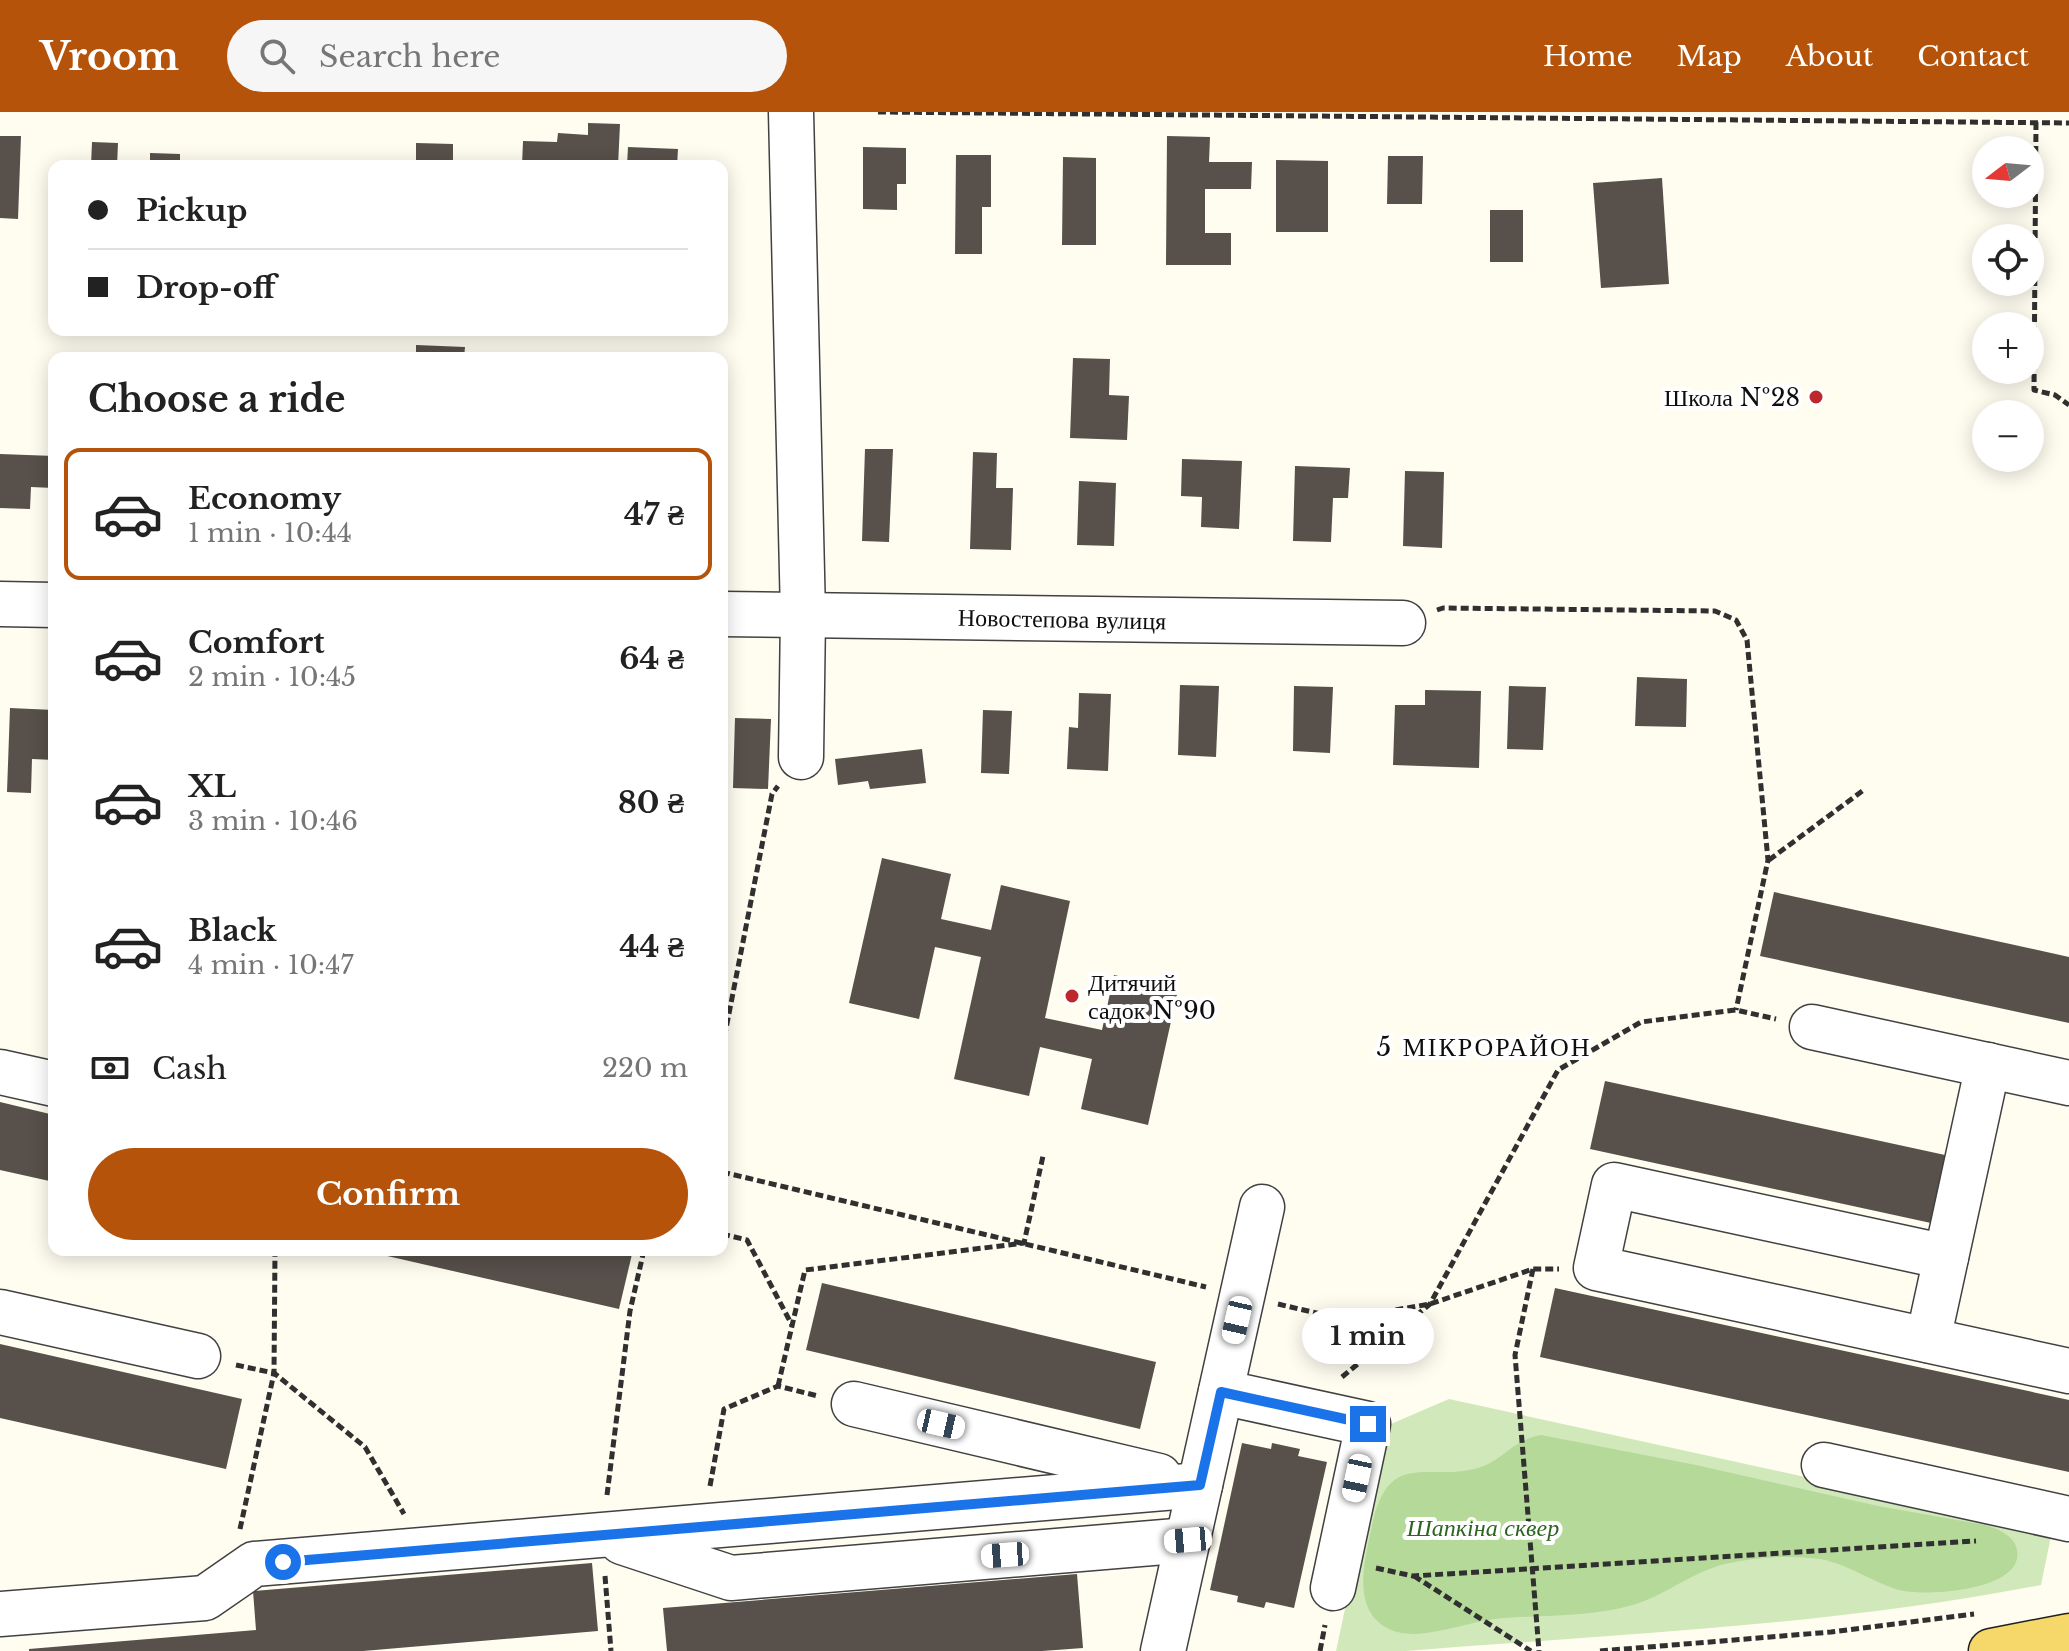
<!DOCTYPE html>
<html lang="en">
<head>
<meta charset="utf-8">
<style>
	:root { --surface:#fff; --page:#f6f6f6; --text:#222; --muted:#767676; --line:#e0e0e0; --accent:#b45309 }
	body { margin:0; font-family:"Libre Baskerville",serif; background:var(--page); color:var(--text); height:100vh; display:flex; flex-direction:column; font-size:30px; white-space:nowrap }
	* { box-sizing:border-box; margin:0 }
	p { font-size:26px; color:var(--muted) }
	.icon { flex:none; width:44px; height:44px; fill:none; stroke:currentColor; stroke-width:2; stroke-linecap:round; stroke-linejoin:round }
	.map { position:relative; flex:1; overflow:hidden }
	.side { position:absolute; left:48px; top:240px; width:680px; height:904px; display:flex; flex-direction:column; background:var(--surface); border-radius:16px; box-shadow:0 4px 20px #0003 }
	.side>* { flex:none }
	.banner { position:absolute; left:48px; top:48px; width:680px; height:176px; border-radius:16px; box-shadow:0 4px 20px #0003; display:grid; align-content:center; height:176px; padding:0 40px; background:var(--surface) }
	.needle { width:52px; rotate:254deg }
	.controls { position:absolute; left:1972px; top:24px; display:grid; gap:16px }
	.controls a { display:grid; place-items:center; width:72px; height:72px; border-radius:50%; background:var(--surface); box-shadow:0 4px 20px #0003; font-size:40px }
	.end { position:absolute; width:36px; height:36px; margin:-18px; border:10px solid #1a73e8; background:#fff; box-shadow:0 0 0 4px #fff }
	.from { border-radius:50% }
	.bubble { position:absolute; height:56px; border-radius:28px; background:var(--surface); box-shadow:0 4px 20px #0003; font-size:26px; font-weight:700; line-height:56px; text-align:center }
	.car { position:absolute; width:24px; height:48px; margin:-24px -12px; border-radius:10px; box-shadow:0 0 6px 2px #0007; background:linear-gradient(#fff 24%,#345 0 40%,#fff 0 76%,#345 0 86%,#fff 0) }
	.banner b { display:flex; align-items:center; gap:28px; height:76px; font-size:30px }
	.banner b+b { border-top:2px solid var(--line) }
	.banner i { width:20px; height:20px; background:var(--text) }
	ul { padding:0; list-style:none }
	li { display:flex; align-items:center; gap:24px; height:132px; margin:0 16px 12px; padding:0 24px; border:4px solid transparent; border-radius:16px }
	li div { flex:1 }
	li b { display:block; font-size:30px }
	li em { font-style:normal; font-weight:700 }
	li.active { border-color:var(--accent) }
	li>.icon { width:72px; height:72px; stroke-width:1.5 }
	h2 { padding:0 40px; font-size:36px; line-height:96px }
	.pay { display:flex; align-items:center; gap:20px; height:88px; padding:0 40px; font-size:30px }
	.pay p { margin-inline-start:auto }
	.button { display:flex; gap:16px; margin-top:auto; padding:16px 40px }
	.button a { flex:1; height:92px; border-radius:48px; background:var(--accent); color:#fff; font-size:32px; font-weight:700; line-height:92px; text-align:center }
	header { display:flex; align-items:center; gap:48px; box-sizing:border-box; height:112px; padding:0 40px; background:var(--accent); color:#fff }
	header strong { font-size:38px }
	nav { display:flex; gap:44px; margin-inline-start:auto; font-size:28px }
	.search { width:560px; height:72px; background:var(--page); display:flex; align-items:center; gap:20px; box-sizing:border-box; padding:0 28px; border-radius:44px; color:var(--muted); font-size:30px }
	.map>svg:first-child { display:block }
	.green { fill:#d1e9ba }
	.forest { fill:#b4d999 }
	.building { fill:#57504b }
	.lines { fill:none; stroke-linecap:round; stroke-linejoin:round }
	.minor-casing { stroke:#414141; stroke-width:47 }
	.major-casing { stroke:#1f1f1f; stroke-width:47 }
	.path { stroke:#303030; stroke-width:5; stroke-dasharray:8 4; stroke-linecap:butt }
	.minor { stroke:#fff; stroke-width:44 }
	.major { stroke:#f6d769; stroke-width:44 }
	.route { stroke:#1a73e8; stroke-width:10 }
	.poi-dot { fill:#bc282b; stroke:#fff; stroke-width:3 }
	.labels { text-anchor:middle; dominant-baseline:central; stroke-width:8; stroke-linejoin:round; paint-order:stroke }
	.poi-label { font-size:24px; fill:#0e0e0e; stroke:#fff; text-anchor:end }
	.street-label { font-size:24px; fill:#0e0e0e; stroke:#fff }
	.park-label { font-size:24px; font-style:italic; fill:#2c651f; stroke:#fff }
	.neighbourhood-label { font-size:26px; letter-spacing:2px; fill:#0e0e0e; stroke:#fff }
</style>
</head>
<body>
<header>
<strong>Vroom</strong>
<div class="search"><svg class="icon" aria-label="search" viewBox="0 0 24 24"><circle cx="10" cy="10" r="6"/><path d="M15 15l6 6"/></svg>Search here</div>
<nav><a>Home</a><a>Map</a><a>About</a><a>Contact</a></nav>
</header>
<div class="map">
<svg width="2069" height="1539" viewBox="0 0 2069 1539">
	<rect width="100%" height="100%" fill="#fffcf0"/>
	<path class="green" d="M1449 1287 2052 1419 2041 1473C1832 1514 1618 1522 1406 1539H1336L1384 1315Z"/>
	<path class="forest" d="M1541 1323 1696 1353 1878 1394 1985 1413C1998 1417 2014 1423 2017 1438 2025 1479 1924 1485 1899 1478 1872 1470 1848 1452 1820 1447 1792 1443 1758 1445 1730 1451 1696 1457 1668 1482 1636 1492 1593 1505 1548 1503 1504 1506 1474 1508 1444 1521 1415 1522 1408 1522 1398 1521 1391 1518 1348 1499 1366 1444 1373 1409 1390 1337 1429 1370 1478 1356 1503 1349 1512 1328 1541 1323Z"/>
	<g class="building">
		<path d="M588 11 620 12 618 54H522L523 29 557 30 558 21 588 23Z"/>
		<path d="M0 24H21L18 107 0 106Z"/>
		<path d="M1167 24 1210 25 1209 50H1252L1251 77H1205V121H1231V153H1166Z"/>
		<path d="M92 30 118 31 117 54H91Z"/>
		<path d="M416 31 453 32V54H416Z"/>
		<path d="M628 35 678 37 677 54H627Z"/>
		<path d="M863 35 906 36V72H897V98L863 97Z"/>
		<path d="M150 41 180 42V54H150Z"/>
		<path d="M956 43H991V95H982V142H955Z"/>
		<path d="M1388 44H1423L1422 92H1387Z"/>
		<path d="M1063 45 1096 46V133H1062Z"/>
		<path d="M1276 48 1328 49V120H1276Z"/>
		<path d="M1662 66 1669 172 1601 176 1593 71Z"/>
		<rect x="1490" y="98" width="33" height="52"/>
		<path d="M416 233 465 235 464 246H416Z"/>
		<path d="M1073 246 1110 247 1109 283 1129 284 1127 328 1070 326Z"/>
		<path d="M865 337H893L889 430 862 429Z"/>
		<path d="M973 340 997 341 996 376H1013L1011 438 970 437Z"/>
		<path d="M0 342 54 344V376L31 375 30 397 0 396Z"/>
		<path d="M1182 347 1242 349 1239 417 1201 415 1202 385 1181 384Z"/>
		<path d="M1295 354 1350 356 1348 386H1333L1331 430 1293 429Z"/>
		<path d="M1405 359 1444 360 1442 436 1403 434Z"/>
		<path d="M1079 369 1116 371 1114 434 1077 433Z"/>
		<path d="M1637 565 1687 567 1686 615 1635 614Z"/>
		<path d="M1180 573 1219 574 1216 645 1178 643Z"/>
		<path d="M1294 574 1333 575 1330 641 1293 639Z"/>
		<path d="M1509 574 1546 575 1543 638 1507 637Z"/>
		<path d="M1425 578 1481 579 1479 656 1393 653 1395 593H1425Z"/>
		<path d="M1079 581 1111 582 1108 659 1067 657 1069 615 1078 616Z"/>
		<path d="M10 596 54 598V648L32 647 31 681 7 680Z"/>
		<path d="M983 598 1012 599 1009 662 981 661Z"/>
		<path d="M735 606 771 607 768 677 733 676Z"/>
		<path d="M922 637 926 671 870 677 868 669 838 673 835 647Z"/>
		<path d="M882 746 951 762 941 807 991 818 1001 773 1070 789 1045 906 1102 918 1114 863 1178 878 1148 1013 1081 997 1092 947 1040 935 1029 984 954 967 981 845 935 835 919 907 849 891Z"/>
		<path d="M1774 780 2069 845V911L1760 844Z"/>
		<path d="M1605 969 1945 1043 1931 1111 1590 1037Z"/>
		<path d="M0 990 54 1003V1070L0 1058Z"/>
		<path d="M361 1138H633L619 1197Z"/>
		<path d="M822 1171 1156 1250 1140 1317 806 1238Z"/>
		<path d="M1555 1176 2069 1288V1360L1540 1245Z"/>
		<path d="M0 1232 242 1287 226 1357 0 1306Z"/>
		<path d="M1242 1331 1271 1337 1272 1331 1300 1337 1298 1344 1327 1350 1294 1496 1266 1490 1264 1496 1237 1490 1238 1484 1210 1478Z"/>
		<path d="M592 1451 598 1519 363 1539H29V1537L256 1518 253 1479Z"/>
		<path d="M1077 1462 1083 1536 1042 1539H667L663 1496Z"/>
	</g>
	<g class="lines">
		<defs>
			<g id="minor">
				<path d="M791 0 803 503 801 645"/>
				<path d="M0 492 54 493"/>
				<path d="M722 502 1403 511"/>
				<path d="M1812 915 2069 971"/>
				<path d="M0 960 54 972"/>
				<path d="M1946 1145 1614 1073 1596 1156 2069 1259"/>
				<path d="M0 1200 198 1244"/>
				<path d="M1928 1228 1988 953"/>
				<path d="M1221 1280 1368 1312 1333 1476"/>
				<path d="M854 1292 1159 1364"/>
				<path d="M1824 1353 2069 1407"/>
				<path d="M622 1430 731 1466 1188 1428"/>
				<path d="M0 1502 205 1486 254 1452 1200 1373"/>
				<path d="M1163 1539 1262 1095"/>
			</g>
			<path id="major" d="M1991 1539 2069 1524"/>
		</defs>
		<use href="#minor" class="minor-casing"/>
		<use href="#major" class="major-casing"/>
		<g class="path">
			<path d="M878 0 2069 11"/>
			<path d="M2036 10 2034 278 2055 283 2069 293"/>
			<path d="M1437 498 1443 496 1715 499 1736 508 1747 528 1768 748 1736 898"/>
			<path d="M1769 748 1865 677"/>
			<path d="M722 937 772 682 778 674"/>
			<path d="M722 1060 1206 1175"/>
			<path d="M722 1122 747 1128 792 1213"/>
			<path d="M1533 1157 1515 1243 1539 1539"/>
			<path d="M1278 1192 1342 1207 1430 1192 1533 1157H1559"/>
			<path d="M236 1253 274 1261 365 1335 404 1402"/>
			<path d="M1342 1265 1430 1192 1558 958 1641 910 1736 898 1776 907"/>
			<path d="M778 1274 805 1158 1024 1131 1043 1044"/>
			<path d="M710 1374 724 1297 778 1274 818 1284"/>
			<path d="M607 1383 630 1199 644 1138"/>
			<path d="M240 1417 274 1261 275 1138"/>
			<path d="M1376 1456 1413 1464 1976 1429"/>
			<path d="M605 1464 611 1539"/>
			<path d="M1414 1464 1531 1539"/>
			<path d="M1320 1539 1325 1513"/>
			<path d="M1600 1539 1831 1520 1974 1502"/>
		</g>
		<use href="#minor" class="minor"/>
		<use href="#major" class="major"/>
	</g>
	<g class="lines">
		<path class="route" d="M283 1450 1200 1373 1221 1280 1368 1312"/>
	</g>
	<g class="poi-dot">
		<circle cx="1816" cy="285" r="8"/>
		<circle cx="1072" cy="884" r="8"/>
	</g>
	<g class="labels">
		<g class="poi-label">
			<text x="1800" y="285">Школа №28</text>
			<text x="1088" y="870" text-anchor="start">Дитячий<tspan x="1088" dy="28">садок №90</tspan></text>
		</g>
		<g class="street-label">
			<text transform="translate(1062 507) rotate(1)">Новостепова вулиця</text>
		</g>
		<g class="park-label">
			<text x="1483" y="1415">Шапкіна сквер</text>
		</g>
		<g class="neighbourhood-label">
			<text x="1484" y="935">5 МІКРОРАЙОН</text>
		</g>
	</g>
</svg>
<div class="controls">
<a><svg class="needle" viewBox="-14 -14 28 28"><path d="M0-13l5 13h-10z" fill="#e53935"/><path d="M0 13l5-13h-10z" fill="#767676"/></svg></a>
<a><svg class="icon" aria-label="locate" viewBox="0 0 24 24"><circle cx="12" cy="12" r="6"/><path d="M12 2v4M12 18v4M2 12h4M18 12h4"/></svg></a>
<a>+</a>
<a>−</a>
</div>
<i class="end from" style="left:283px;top:1450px"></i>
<i class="end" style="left:1368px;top:1312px"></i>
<div class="bubble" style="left:1302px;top:1196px;width:132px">1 min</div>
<i class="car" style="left:1237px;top:1208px;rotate:193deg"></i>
<i class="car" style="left:941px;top:1312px;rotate:103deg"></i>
<i class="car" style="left:1357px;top:1366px;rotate:192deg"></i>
<i class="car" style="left:1188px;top:1428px;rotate:265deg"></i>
<i class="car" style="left:1005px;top:1443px;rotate:266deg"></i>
<div class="banner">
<b><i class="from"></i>Pickup</b>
<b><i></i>Drop-off</b>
</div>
<section class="side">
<h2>Choose a ride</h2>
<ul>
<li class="active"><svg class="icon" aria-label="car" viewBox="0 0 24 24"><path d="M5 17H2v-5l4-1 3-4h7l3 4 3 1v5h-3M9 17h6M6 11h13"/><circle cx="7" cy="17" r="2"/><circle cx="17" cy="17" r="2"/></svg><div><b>Economy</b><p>1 min · 10:44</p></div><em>47 ₴</em></li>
<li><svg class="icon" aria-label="car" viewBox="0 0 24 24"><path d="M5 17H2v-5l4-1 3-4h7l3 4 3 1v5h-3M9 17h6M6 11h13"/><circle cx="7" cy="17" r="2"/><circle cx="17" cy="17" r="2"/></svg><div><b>Comfort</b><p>2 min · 10:45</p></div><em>64 ₴</em></li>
<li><svg class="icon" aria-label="car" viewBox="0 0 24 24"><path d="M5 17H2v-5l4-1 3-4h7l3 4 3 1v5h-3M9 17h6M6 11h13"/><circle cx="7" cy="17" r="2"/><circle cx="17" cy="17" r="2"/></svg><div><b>XL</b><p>3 min · 10:46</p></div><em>80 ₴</em></li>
<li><svg class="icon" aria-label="car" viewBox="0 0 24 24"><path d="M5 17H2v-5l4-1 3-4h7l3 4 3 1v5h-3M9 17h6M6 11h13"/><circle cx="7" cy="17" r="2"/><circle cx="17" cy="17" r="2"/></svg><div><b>Black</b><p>4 min · 10:47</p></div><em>44 ₴</em></li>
</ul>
<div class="pay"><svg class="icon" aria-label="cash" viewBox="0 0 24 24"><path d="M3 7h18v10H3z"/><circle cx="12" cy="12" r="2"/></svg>Cash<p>220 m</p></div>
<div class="button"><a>Confirm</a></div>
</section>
</div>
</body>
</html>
